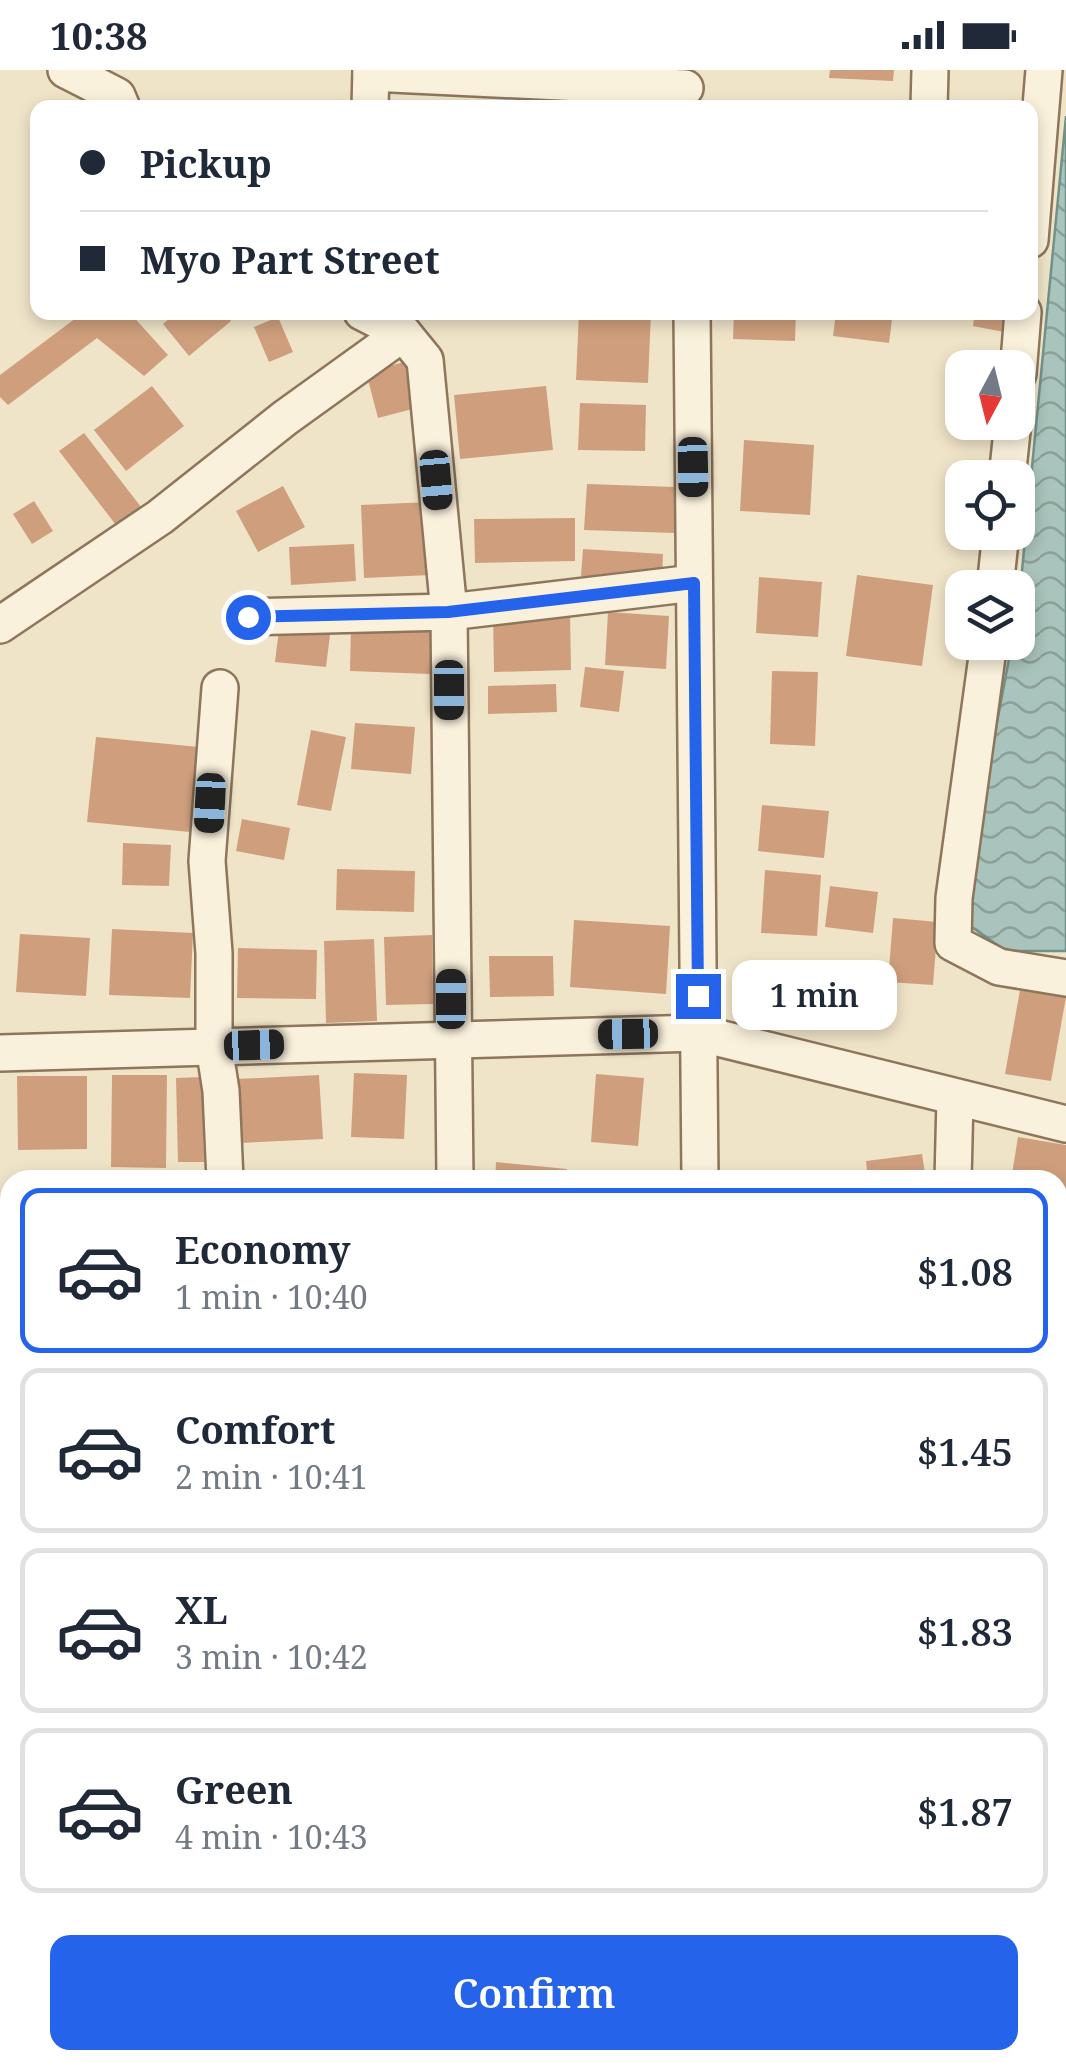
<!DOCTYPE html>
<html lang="en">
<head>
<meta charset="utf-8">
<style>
	:root { --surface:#fff; --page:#f6f6f7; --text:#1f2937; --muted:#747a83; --line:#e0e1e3; --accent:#2563eb }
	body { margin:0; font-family:"Noto Serif",serif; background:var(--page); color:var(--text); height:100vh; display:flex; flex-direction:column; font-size:38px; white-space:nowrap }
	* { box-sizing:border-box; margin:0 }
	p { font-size:32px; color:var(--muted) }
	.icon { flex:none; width:55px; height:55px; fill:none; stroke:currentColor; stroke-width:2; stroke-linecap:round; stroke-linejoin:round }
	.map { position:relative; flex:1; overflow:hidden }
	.side { position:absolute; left:0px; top:1100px; width:1068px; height:900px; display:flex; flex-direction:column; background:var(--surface); border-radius:30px 30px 0 0; box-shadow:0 5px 15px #0003 }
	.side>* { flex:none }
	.banner { position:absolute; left:30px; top:30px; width:1008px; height:220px; border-radius:20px; box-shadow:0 5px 15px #0003; display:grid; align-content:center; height:220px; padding:0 50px; background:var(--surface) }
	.needle { width:65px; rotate:187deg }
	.buttons { position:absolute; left:945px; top:280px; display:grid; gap:20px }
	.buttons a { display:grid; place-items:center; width:90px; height:90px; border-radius:20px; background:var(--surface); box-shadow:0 5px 15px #0003; font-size:50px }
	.end { position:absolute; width:45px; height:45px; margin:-22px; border:12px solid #2563eb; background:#fff; box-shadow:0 0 0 5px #fff }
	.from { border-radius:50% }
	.bubble { position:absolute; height:70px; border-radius:20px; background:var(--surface); box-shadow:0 5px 15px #0003; font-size:32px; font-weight:600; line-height:70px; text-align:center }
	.car { position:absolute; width:30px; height:60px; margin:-30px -15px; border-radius:12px; box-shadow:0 0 8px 2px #0007; background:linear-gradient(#222 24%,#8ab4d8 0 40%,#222 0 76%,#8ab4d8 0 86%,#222 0) }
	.banner b { display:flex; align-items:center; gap:35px; height:95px; font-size:38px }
	.banner b+b { border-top:2px solid var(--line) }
	.banner i { width:25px; height:25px; background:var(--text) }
	ul { padding:18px 0 0; list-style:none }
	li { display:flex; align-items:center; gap:30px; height:165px; margin:0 20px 15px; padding:0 30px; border:5px solid var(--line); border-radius:20px }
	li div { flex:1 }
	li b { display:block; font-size:38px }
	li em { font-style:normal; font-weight:600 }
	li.selected { border-color:var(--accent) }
	li>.icon { width:90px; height:90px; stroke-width:1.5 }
	.action { display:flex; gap:20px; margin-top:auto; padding:20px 50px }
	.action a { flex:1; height:115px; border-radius:20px; background:var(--accent); color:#fff; font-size:40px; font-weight:600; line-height:115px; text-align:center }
	.status { display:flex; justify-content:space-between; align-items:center; height:70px; padding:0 50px; background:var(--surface); direction:ltr }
	.status svg { height:28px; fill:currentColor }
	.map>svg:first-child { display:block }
	.water { fill:url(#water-waves); stroke:#6f938a; stroke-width:2.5 }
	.building { fill:#cf9f7d }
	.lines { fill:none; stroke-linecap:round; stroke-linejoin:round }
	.minor-casing { stroke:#8d765c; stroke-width:40 }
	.minor { stroke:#faf1dc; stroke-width:35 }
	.route { stroke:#2563eb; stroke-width:12 }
</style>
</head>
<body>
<div class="status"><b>10:38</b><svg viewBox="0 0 49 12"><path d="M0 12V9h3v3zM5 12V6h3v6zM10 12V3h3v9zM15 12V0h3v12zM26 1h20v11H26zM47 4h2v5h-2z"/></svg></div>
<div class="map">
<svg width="1066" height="2000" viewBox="0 0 1066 2000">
	<defs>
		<pattern id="water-waves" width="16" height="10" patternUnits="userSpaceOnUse" patternTransform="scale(2.5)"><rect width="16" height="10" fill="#a9c4bc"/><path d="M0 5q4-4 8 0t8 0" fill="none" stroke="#8ba098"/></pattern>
	</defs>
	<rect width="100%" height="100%" fill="#f0e4c8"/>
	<path class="water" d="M1066 46V881H1006L960 849 1012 573 1018 572V542Z"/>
	<g class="building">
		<path d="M830 0H894L893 11 829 8Z"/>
		<path d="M84 242H129L168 285 144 306 97 268 8 335 0 327V305Z"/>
		<path d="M177 242H224L231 251 189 286 163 254Z"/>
		<path d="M579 242H651L648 313 576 310Z"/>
		<path d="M734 242H796L795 271 733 269Z"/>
		<path d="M836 242H893L889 273 833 266Z"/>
		<path d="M975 242H1019L1014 264 973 256Z"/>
		<path d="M278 247 293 282 269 292 254 257Z"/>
		<path d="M408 291 420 337 378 348 366 302Z"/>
		<path d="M152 316 184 356 126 401 94 360Z"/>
		<path d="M546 316 553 380 460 389 454 325Z"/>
		<path d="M580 333 646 335 645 381 578 380Z"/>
		<path d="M84 363 141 437 116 455 59 381Z"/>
		<path d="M744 370 814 375 810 445 740 441Z"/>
		<path d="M587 414 676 417 674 463 584 460Z"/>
		<path d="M283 416 305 457 258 482 236 441Z"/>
		<path d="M34 431 53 461 32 474 13 444Z"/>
		<path d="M429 432 431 505 364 508 361 435Z"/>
		<path d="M575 448V491L475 493 474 449Z"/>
		<path d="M354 474 356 511 291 515 289 477Z"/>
		<path d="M583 479 663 484 662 511 581 506Z"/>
		<path d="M857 505 933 515 922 596 846 586Z"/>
		<path d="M759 507 822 512 818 567 756 563Z"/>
		<path d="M570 541 571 600 494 602 493 542Z"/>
		<path d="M608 542 669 546 666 599 605 595Z"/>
		<path d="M280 551 331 557 326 597 275 592Z"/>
		<path d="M351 552 432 555 430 604 350 601Z"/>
		<path d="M585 597 624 601 619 642 580 637Z"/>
		<path d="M772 601 818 602 815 676 770 674Z"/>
		<path d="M556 614 557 642 488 644V616Z"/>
		<path d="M355 653 415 657 411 704 351 699Z"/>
		<path d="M311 660 346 667 331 741 297 735Z"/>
		<path d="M96 667 199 677 190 762 87 752Z"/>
		<path d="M762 735 829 741 824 788 758 781Z"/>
		<path d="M242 749 290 758 284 790 236 781Z"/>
		<path d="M123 773 171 775 169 816 122 815Z"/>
		<path d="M337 799 415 801 414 842 336 840Z"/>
		<path d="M765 800 821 805 817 866 761 863Z"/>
		<path d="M830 816 878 822 873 863 825 857Z"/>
		<path d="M893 848 938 852 933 915 888 912Z"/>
		<path d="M574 850 670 856 666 924 570 917Z"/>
		<path d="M112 859 193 863 190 928 109 925Z"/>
		<path d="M20 864 90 868 86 926 16 922Z"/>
		<path d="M432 865 433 934 386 935 384 867Z"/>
		<path d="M374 869 377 951 326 953 324 871Z"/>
		<path d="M238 878 317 880 316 929 237 928Z"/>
		<path d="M489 886H553L554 926 490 927Z"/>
		<path d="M778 914 820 922 814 953 772 946Z"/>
		<path d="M1020 920 1066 927 1051 1011 1005 1004Z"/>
		<path d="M354 1003 407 1005 404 1069 351 1067Z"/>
		<path d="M596 1004 644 1008 638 1076 591 1072Z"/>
		<path d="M112 1005H167L166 1098 111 1097Z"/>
		<path d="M319 1005 323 1069 241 1073 237 1009Z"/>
		<path d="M17 1006H87V1079L18 1080Z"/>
		<path d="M202 1007 204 1092H178L176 1008Z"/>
		<path d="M1018 1067 1066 1075V1160L1058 1158V1110H1011Z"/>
		<path d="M922 1084 926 1110H868L866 1091Z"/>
		<path d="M496 1092 567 1099 566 1110H495Z"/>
		<path d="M1058 1190 1066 1193V1261L1058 1258Z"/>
		<path d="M1058 1289 1066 1290 1064 1339 1058 1338Z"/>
		<path d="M328 1990H427L426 2000H328Z"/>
	</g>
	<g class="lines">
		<defs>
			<g id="minor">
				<path d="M66 0 117 26 122 38"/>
				<path d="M371 3 685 18"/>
				<path d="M370 38 371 0"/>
				<path d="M929 38 930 0"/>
				<path d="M1030 170 1044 0"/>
				<path d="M362 242 403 263 425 290 449 542 694 513"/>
				<path d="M692 242 700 1110"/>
				<path d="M1018 304 1023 242"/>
				<path d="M1007 408 1013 352"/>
				<path d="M995 518 1001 462"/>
				<path d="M248 547 449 542 455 1110"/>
				<path d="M0 555 160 447 285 348 403 263"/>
				<path d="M989 572 954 828 953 873 999 897 1066 908"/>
				<path d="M220 618 207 791 214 883V976L221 1021 225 1110"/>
				<path d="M0 983 698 963 1066 1054"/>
				<path d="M953 1110 955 1028"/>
				<path d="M1058 1699H1066"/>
				<path d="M626 1990 661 2000"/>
				<path d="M710 1990V2000"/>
				<path d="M226 2000V1990"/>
				<path d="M473 2000 474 1990"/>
			</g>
		</defs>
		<use href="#minor" class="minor-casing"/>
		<use href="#minor" class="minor"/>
	</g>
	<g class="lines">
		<path class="route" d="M248 547 448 542 694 513 698 926"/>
	</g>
</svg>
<div class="buttons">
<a><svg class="needle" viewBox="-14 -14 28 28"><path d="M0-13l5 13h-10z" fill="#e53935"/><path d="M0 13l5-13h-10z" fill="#747a83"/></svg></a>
<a><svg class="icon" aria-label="locate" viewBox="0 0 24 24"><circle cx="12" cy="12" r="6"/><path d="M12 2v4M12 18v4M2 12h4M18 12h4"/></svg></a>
<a><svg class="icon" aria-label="layers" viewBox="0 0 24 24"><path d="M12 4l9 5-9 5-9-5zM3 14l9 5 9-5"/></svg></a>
</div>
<i class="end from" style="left:248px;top:547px"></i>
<i class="end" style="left:698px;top:926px"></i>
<div class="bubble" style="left:732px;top:890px;width:165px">1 min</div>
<i class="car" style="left:693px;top:397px;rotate:179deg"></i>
<i class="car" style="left:436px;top:410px;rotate:175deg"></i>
<i class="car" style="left:449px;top:620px;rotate:180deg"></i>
<i class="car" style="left:210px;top:733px;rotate:183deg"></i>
<i class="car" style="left:451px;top:929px;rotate:0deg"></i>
<i class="car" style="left:628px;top:964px;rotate:269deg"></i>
<i class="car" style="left:254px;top:975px;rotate:88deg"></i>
<div class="banner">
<b><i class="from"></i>Pickup</b>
<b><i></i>Myo Part Street</b>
</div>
<section class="side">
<ul>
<li class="selected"><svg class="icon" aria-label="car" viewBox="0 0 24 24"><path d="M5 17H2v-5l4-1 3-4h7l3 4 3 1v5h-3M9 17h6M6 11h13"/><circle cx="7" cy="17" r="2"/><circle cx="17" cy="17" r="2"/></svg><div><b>Economy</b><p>1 min · 10:40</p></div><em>$1.08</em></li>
<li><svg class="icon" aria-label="car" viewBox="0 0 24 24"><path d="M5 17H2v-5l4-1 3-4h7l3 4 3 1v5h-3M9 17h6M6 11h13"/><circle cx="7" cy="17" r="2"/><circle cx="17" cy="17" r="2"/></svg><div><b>Comfort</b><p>2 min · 10:41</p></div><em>$1.45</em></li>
<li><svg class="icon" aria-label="car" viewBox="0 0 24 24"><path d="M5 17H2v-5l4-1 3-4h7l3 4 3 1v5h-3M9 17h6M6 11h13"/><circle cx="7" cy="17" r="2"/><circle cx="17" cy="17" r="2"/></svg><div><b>XL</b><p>3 min · 10:42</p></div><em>$1.83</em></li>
<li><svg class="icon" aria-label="car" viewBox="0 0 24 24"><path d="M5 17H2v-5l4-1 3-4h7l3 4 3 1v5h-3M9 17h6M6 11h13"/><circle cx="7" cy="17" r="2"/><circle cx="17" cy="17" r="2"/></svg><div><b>Green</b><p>4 min · 10:43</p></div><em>$1.87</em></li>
</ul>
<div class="action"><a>Confirm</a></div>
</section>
</div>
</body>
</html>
